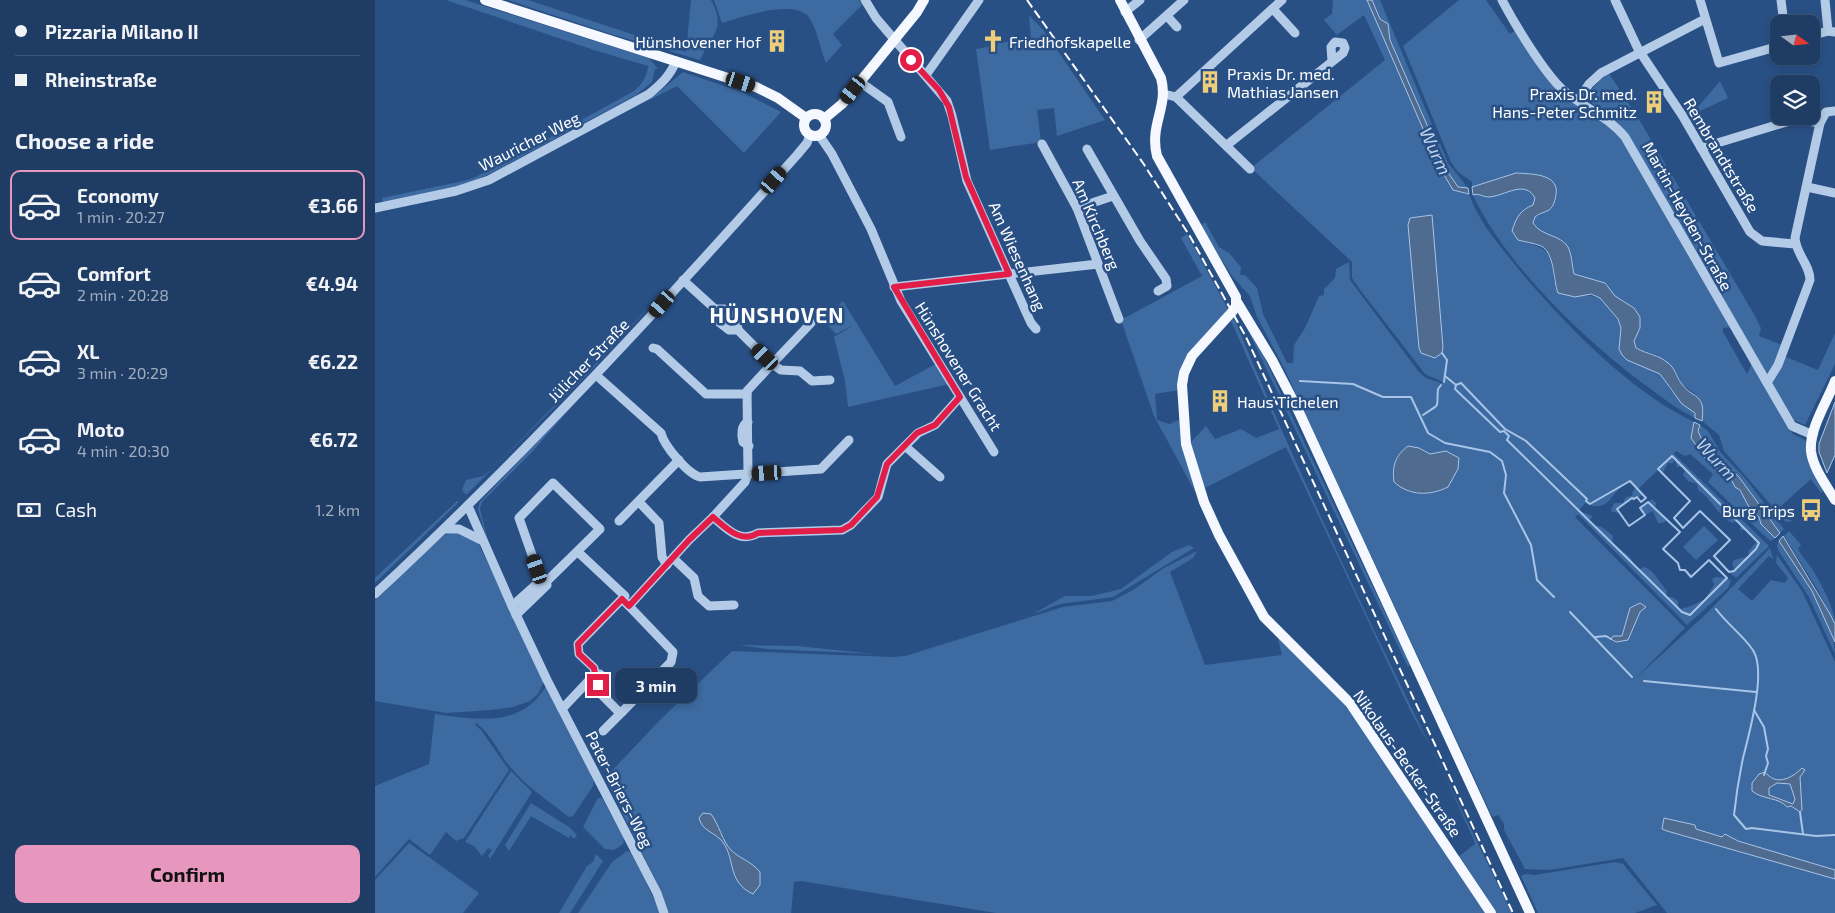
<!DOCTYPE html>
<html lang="en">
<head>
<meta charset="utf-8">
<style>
	:root { --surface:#1f3c64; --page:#2c476d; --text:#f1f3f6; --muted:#a1adbf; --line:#3c5678; --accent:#e797bd }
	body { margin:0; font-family:"Exo 2",sans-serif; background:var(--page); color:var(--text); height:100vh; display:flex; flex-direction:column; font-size:19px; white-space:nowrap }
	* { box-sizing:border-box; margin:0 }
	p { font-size:16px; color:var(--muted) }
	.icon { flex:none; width:28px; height:28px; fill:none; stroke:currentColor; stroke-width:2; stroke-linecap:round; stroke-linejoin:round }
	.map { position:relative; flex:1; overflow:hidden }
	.sheet { display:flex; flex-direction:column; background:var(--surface); width:375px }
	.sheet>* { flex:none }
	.top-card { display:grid; align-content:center; height:110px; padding:0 15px; background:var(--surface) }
	.needle { width:32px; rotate:105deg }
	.fabs { position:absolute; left:1395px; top:15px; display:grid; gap:10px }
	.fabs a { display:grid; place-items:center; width:50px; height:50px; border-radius:10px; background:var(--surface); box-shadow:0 2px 8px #0003,0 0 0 1px var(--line); font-size:25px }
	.end { position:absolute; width:22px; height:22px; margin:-11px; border:6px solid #e11d48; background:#fff; box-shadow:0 0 0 2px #fff }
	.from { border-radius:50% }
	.bubble { position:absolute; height:35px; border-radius:10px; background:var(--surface); box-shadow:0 2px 8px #0003,0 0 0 1px var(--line); font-size:16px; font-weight:700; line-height:35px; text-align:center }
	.car { position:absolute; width:15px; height:30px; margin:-15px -8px; border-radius:6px; box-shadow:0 0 4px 1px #0007; background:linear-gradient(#222 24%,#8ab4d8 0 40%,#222 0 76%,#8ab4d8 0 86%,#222 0) }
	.top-card b { display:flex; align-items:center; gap:18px; height:48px; font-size:19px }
	.top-card b+b { border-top:1px solid var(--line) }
	.top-card i { width:12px; height:12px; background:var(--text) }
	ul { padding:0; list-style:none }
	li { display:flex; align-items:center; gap:15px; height:70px; margin:0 10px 8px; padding:0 5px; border:2px solid transparent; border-radius:10px }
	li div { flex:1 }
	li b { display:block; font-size:19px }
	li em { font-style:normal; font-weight:700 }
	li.selected { border-color:var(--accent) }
	li>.icon { width:45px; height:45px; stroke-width:1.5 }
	h2 { padding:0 15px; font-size:22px; line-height:60px }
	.pay { display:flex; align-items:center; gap:12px; height:55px; padding:0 15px; font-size:19px }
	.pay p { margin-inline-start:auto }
	.action { display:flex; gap:10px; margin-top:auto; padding:10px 15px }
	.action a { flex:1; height:58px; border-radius:10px; background:var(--accent); color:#111; font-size:20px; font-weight:700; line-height:58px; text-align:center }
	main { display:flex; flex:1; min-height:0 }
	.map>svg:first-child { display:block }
	.green { fill:#3d6aa1 }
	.water { fill:#4f6b90; stroke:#a8c5e8; fill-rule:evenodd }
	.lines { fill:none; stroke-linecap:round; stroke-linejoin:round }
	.stream { stroke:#a8c5e8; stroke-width:2 }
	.minor { stroke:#b3cbe7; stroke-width:9 }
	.major { stroke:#f5f8fe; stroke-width:10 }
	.rail { stroke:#fff; stroke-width:2; stroke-dasharray:9 4; stroke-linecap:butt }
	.route { stroke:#e11d48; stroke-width:6 }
	.labels { text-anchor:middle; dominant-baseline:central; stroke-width:5; stroke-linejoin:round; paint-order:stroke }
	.poi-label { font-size:16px; fill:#fff; stroke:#295085; text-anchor:end }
	.street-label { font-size:16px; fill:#fff; stroke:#295085 }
	.water-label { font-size:18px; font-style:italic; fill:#bfd4ef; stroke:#295085 }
	.district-label { font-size:21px; font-weight:bold; letter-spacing:1px; fill:#fff; stroke:#295085 }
</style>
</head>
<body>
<main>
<section class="sheet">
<div class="top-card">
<b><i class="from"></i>Pizzaria Milano II</b>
<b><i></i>Rheinstraße</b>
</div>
<h2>Choose a ride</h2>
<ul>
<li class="selected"><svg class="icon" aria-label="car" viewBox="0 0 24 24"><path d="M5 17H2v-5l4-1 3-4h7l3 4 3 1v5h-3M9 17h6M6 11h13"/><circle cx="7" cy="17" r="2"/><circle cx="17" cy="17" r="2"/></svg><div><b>Economy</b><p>1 min · 20:27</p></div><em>€3.66</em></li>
<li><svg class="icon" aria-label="car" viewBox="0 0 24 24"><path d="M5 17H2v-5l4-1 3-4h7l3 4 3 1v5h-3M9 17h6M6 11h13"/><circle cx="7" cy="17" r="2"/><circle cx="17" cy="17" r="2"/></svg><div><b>Comfort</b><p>2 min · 20:28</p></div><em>€4.94</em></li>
<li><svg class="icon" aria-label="car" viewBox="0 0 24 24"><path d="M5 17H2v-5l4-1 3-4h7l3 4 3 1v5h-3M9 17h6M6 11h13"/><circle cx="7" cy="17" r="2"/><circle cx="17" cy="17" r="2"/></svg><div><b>XL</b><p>3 min · 20:29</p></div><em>€6.22</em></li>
<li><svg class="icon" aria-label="car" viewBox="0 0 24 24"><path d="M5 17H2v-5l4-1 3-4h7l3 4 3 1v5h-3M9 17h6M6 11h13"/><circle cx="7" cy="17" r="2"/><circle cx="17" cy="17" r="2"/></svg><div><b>Moto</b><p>4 min · 20:30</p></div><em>€6.72</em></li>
</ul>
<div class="pay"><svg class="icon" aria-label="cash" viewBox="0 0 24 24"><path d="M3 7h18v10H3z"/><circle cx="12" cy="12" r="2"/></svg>Cash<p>1.2 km</p></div>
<div class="action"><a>Confirm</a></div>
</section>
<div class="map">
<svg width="1460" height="913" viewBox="0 0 1460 913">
	<rect width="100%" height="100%" fill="#295085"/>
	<g class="green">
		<path d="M71 0H90L274 58 283 69H280L277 82 261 95 114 174 92 184 8 202 7 198 93 180 114 171 259 91C267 84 272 77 273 66L222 51Z"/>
		<path d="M133 0H153L311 52 316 0H336C351 29 338 33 325 60L236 34Z"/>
		<path d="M339 0H484L487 5 458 34 467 45 451 63C445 48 442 28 433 16 416 0 369 16 347 23Z"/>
		<path d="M958 0H992L1065 168 1074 184 1090 194H1094C1103 220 1120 240 1137 261 1183 318 1252 390 1319 422L1316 438C1334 459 1364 483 1374 507L1378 509 1400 538 1396 541 1393 539 1333 482 1338 474 1315 454 1310 456 1301 451 1299 454 1394 546 1361 578 1354 572 1360 570 1357 564 1359 560 1375 556 1373 552 1382 541 1371 530H1365L1366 525 1362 521 1357 523C1342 515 1337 499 1323 490L1322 484 1313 481 1308 475 1310 470 1307 467H1302L1299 458 1298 463H1293L1287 474 1283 470 1265 487 1263 490 1268 495 1259 499 1257 498 1242 509 1244 512 1242 513 1236 511 1239 503H1248L1251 497 1257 496 1258 491 1261 488 1255 481C1235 490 1236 515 1210 503L1204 511 1218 516 1214 521 1218 525 1227 527 1238 536 1237 543 1254 556 1263 570 1269 567C1278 569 1285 583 1292 591L1291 597H1297L1303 601V609C1311 609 1322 603 1330 599L1339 585 1337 579 1340 577 1352 578 1356 581 1353 588 1312 625 1203 514 1200 517 1310 628 1261 678 1331 614 1395 548 1398 559 1394 556 1363 589 1377 601 1396 580 1410 583 1413 578 1401 563 1402 555 1427 591 1460 662V870L1363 841 1351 834 1348 837 1321 829 1320 825 1289 819 1292 831 1460 879V913H1292L1248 858 1174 870 1150 869 1129 830V824L1123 815 1118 817 1115 812 908 366 882 317 875 296 857 276 825 226 830 222 844 247 854 253 866 267 865 275H870L882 288 888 314 912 363H918L919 345 930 328 944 296 949 295V289L960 278 961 269 974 262 975 280 1044 372 1051 378 1066 383 1068 382 1050 374 986 291 977 278V262L876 168 1010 60 989 15 962 35 949 20 957 14Z"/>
		<path d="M997 0H1005L1073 163 1093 188 1083 187 1072 171 1015 40 1013 24 1005 19Z"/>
		<path d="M1084 0H1111L1135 34 1142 29 1166 66 1240 130 1255 150 1356 327 1348 328V332L1372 374 1377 363 1411 425 1418 434 1430 440 1449 490 1446 493 1436 479 1404 508 1417 521 1411 522 1349 451 1344 435 1327 421 1328 413 1320 394 1307 384 1299 369 1281 355 1261 348 1259 341 1265 328 1259 308 1240 296 1230 283 1199 274 1189 241 1163 231 1158 223 1160 217 1174 210 1141 173 1097 187V182L1082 171 1076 162 1028 46Z"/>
		<path d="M654 15 669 31 730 120 682 136 679 108 662 110 666 142 615 150 601 49 623 45V43L656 39Z"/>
		<path d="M308 72 367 92 406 112 369 153 302 86 197 139 284 92Z"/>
		<path d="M1233 72 1262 116 1380 316 1386 328 1384 336 1407 345 1404 354 1443 370 1460 333V364L1430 425 1419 420 1306 231 1254 137C1250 133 1247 128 1244 124 1233 114 1216 110 1213 93Z"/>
		<path d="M1345 81 1353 98 1325 111 1323 107Z"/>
		<path d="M1147 188 1157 192 1160 198 1158 205 1150 208 1137 231 1143 240C1173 249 1177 249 1179 282L1200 297 1208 294 1225 298 1243 319 1246 328 1244 349 1285 374 1296 391 1320 413V418C1300 408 1284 395 1266 382 1206 336 1130 264 1098 195L1102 194 1109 196Z"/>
		<path d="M812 234 854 311 819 348 804 390 780 394 782 420 794 424 807 419 824 499 779 416 746 320 827 276 806 238Z"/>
		<path d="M304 274 212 375 91 495 87 490 91 480 108 476 117 469 226 358Z"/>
		<path d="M468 301 520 386 561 364 574 384 473 407 470 381 459 337 479 325 461 334 449 321Z"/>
		<path d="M859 318C942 520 1041 717 1137 913H1119L1083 857 1100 844 1098 838 1060 755 1036 712 911 447 828 489 814 444 831 426 840 439 866 429 881 438 904 429 856 321Z"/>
		<path d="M871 326 875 328 1035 665 1033 667Z"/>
		<path d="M214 387 156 453 107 502 105 509 116 554 103 509 105 502Z"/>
		<path d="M1325 425 1333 431 1346 453 1370 478 1409 529 1405 533 1364 477 1327 440 1323 431Z"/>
		<path d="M1277 499 1281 503 1280 508 1293 520 1287 523H1283L1278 511 1270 515 1265 508Z"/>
		<path d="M82 501 84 502 0 583V578Z"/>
		<path d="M1329 526 1343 540 1321 560 1308 547Z"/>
		<path d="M1414 531 1426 545 1423 548C1427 558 1434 563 1439 572 1447 585 1460 610 1460 624L1441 587 1409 536Z"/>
		<path d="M79 533C89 532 98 537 104 545L170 679 163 694 155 701 138 707 116 710 71 713 0 701V600L69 535Z"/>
		<path d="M1404 541C1423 574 1460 615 1460 654L1434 597 1403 550 1402 545Z"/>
		<path d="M814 545 819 548 738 597 685 604 658 614 690 596H717L746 589 797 552Z"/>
		<path d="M822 551 818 558 795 572 830 665 907 655 903 639H907L968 701 1113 913H621L426 881 419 882 416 913H294L286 891 230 778 285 720 357 651 518 657 530 656 688 607 737 601 758 590 789 568Z"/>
		<path d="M364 645 422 646 500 654 393 649Z"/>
		<path d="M172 684 219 780 218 786 198 816 194 817C175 802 153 788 137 769 124 755 117 734 101 723L100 725 106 730 134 770 89 838 81 841 71 832 55 855 34 839 0 877V786L54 764 60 714C102 720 149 728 172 684Z"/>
		<path d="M136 771 157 792 115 859 113 856 117 850 113 848 107 856 99 846 90 842Z"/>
		<path d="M223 798H227L249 838 248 844 239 850 230 849 208 827Z"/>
		<path d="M156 803 194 827 202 835 199 839 195 835 194 838 156 816 134 851 130 845Z"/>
		<path d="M34 843 104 893 88 913H0V880Z"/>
		<path d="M252 851 258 853 285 913H203L237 862Z"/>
		<path d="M221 854 228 861 195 913H184L212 866 218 862Z"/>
		<path d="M1240 862 1248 864 1282 905 1260 913H1163L1146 876 1151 874 1160 875Z"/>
	</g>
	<g class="water">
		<path d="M992 0H997L1005 19 1013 24 1015 40 1072 171 1083 187 1093 188 1094 194 1078 190 1065 168Z"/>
		<path d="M1141 173C1155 174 1185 173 1181 195 1180 200 1179 206 1174 210 1169 213 1164 213 1160 217L1158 223C1167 237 1185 234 1193 247 1197 255 1197 266 1199 274L1230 283 1240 296 1259 308 1265 317V328L1259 341 1261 348C1272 354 1284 355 1293 363 1300 368 1301 376 1306 383 1318 400 1331 392 1327 421L1320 418V413L1307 404 1285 374 1252 360 1247 355 1244 349 1246 328 1243 319 1225 298 1216 294 1200 297 1183 293C1178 280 1180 253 1166 246 1159 243 1150 242 1143 240L1137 231C1141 218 1145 210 1158 205L1160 198C1150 179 1130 196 1114 197 1108 197 1104 193 1098 195L1097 187Z"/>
		<path d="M1057 215 1068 347 1067 353 1060 358 1046 353 1044 348 1033 225 1035 218Z"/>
		<path d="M1460 402V455L1452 473 1444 452V444Z"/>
		<path d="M1319 422 1325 425 1323 431 1327 440 1364 477 1405 533 1400 538 1386 524 1384 517 1374 507 1365 490 1360 487 1357 481 1330 458 1316 438Z"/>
		<path d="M1033 446 1044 448 1055 454 1071 451 1084 458 1083 469 1073 487C1055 496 1034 496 1019 482 1017 466 1020 456 1033 446Z"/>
		<path d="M1408 536 1455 614 1460 624V642L1437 591 1404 541Z"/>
		<path d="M1265 603 1271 607 1265 612 1253 640 1241 642 1236 639 1238 636H1247L1255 608Z"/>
		<path d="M1427 768 1430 770 1425 777 1427 810 1425 812 1416 806 1412 807C1404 797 1388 800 1377 791V783L1384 774 1390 772C1401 786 1416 779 1427 768ZM1402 783 1415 784 1420 799 1418 804 1394 795V788Z"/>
		<path d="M328 813 336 814C344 824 347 841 356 850 365 859 376 861 385 872V885L378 894C350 881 362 856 345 839 336 831 327 830 324 818Z"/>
		<path d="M1289 818 1320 825 1321 829 1347 837 1350 834 1363 841 1460 870V879L1292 831 1287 829Z"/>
	</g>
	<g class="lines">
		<g class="stream">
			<path d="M1067 353 1072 360 1069 382"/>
			<path d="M1070 376 1081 385"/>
			<path d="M925 381 978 384 1008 397H1036L1053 433 1070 443 1115 452 1127 461 1131 475 1129 493 1156 545 1162 580 1179 597"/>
			<path d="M1086 383 1130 429 1151 441 1212 499 1211 501 1215 504 1255 481 1271 498 1266 502 1262 497 1259 499 1257 498 1242 509 1254 526 1270 515 1265 508 1273 502 1305 532 1288 549 1303 563 1305 570H1310L1316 577 1334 560 1352 578 1315 615 1307 612 1132 440 1134 436 1129 431 1125 432 1080 389 1081 385Z"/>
			<path d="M1048 415C1067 402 1061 410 1063 389L1066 385"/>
			<path d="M1297 456 1384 543 1381 549 1359 571 1354 572 1339 556 1355 540 1325 511 1308 528 1299 518 1315 501 1283 469Z"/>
			<path d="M1341 609C1351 623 1372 639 1379 652 1391 674 1374 734 1368 758 1364 777 1361 796 1359 815L1371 829 1377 828 1441 836 1460 835"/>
			<path d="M1195 612 1257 677"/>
			<path d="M1220 637 1231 636 1236 639"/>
			<path d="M1269 681 1381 692"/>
			<path d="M1379 710 1389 727 1393 749 1391 756 1393 763 1389 775"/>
			<path d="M1425 812 1428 834"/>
		</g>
		<g class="minor">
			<path d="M490 0 501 18 572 101 577 116 592 181 656 323 661 329"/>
			<path d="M1127 0C1139 23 1168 71 1187 89 1207 107 1233 116 1250 137L1417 426 1438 435"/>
			<path d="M1240 0 1265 53"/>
			<path d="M1325 0 1344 63 1404 46"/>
			<path d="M1406 0 1409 24"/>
			<path d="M1450 0 1453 31"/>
			<path d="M898 9 920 33"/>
			<path d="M750 12 765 0"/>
			<path d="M792 16 802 27"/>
			<path d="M1436 36 1453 31 1460 32"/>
			<path d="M764 40 809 0"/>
			<path d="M1265 52 1307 115 1375 232 1387 241 1420 244"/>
			<path d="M551 75 604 0"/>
			<path d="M485 82 513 102 526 137"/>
			<path d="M789 94 801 97 875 169"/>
			<path d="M801 97 907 0"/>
			<path d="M1203 100 1214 84 1226 73 1330 19"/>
			<path d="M444 135 457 154 496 229 526 301 619 452"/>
			<path d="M667 144 702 208 744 319"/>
			<path d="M852 145 968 53 970 48 968 43 960 42 956 47 957 61"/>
			<path d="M1326 148 1421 119 1445 123"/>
			<path d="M712 149 765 241 791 279 792 286 783 291"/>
			<path d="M1432 187 1460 193"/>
			<path d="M0 208 81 191 114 180 274 94C286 84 295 76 301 61"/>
			<path d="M702 208 738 196"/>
			<path d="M519 287 723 264"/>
			<path d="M340 309V319L354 330H363"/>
			<path d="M436 323 397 364 406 370 425 371 437 381 455 380"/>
			<path d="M278 348 282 349 331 394H372"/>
			<path d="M221 375 286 433C289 446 313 474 325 477L446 469 474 440"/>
			<path d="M1392 383 1403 365 1435 280C1435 265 1421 254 1420 238L1445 123 1451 112 1460 111"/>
			<path d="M373 422C366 425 366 435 368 442L374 446"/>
			<path d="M530 446 565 477"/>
			<path d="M178 483 225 529 171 582 162 569 144 518Z"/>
			<path d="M264 502 284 523 287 557 292 565"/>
			<path d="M93 506 137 606 172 680 282 893 289 913"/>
			<path d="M338 517C351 528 365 544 383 533L467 530 476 525 503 497 512 464 543 433 560 425 585 397"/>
			<path d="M244 521 304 460"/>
			<path d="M69 529H84L108 541"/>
			<path d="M203 552 250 596 247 599"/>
			<path d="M298 558 319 578 323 596 334 606 359 605"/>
			<path d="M0 594C149 456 287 306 422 155L432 143 435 135"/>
			<path d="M137 606 166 580 171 582 172 585 141 615"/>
			<path d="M220 674 219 668 204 654 203 644 247 599 254 606 314 540 338 517 370 482 373 474 372 391 397 364 363 330 362 321 349 309H340L308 280"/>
			<path d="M223 685V691L243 711 247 712 296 662 298 652 254 606"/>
			<path d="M187 709 220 674H225L229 679 223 685 217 680"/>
			<path d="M228 731 247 712"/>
		</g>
		<g class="major">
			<path d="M110 0 381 87 403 98 431 118"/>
			<path d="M745 0 786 78C794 107 774 124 782 156L861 297V306L857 312 817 356 809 373 807 385 811 444 829 502 844 535 889 617 975 703 1116 913"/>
			<circle cx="440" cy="125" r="11"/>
			<path d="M449 119 467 104 542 12 549 0"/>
			<path d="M862 302 897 360 923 410 1155 913"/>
			<path d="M1460 381C1452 402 1434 429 1436 451 1438 468 1451 485 1460 500"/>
		</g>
		<path class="rail" d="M652 0 768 163 816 238 871 337 1138 913"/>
	</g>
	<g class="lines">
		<path class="route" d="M223 685 217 680 220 674 219 668 204 654 203 644 247 599 254 606 314 540 338 517C351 528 366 544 383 533L467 530 476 525 502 497 512 464 542 433 560 425 585 397 519 287 634 274 591 177 574 107 564 90 536 60"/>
	</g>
	<defs>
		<symbol id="building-bare" viewBox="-9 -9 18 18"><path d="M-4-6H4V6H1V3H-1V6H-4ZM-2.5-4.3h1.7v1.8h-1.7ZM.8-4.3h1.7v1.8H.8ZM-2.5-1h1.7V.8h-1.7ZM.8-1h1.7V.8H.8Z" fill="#efce7a" stroke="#295085" stroke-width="2.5" paint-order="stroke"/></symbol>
		<symbol id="church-bare" viewBox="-9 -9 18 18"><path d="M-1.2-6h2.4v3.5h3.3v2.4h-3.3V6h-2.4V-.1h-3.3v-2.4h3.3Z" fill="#efce7a" stroke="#295085" stroke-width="2.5" paint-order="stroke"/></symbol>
		<symbol id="bus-bare" viewBox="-9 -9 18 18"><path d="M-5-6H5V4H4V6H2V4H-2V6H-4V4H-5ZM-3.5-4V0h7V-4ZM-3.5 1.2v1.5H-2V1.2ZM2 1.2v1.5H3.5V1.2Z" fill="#efce7a" stroke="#295085" stroke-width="2.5" paint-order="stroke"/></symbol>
	</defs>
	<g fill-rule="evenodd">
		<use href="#building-bare" x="386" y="25" width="32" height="32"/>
		<use href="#church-bare" x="602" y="25" width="32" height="32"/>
		<use href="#building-bare" x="819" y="66" width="32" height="32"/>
		<use href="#building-bare" x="1263" y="86" width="32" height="32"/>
		<use href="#building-bare" x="829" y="385" width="32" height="32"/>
		<use href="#bus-bare" x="1420" y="494" width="32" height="32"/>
	</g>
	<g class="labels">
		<g class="poi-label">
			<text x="386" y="41">Hünshovener Hof</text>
			<text x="634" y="41" text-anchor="start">Friedhofskapelle</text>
			<text x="852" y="73" text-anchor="start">Praxis Dr. med.<tspan x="852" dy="18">Mathias Jansen</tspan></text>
			<text x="1262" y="93">Praxis Dr. med.<tspan x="1262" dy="18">Hans-Peter Schmitz</tspan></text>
			<text x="862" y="401" text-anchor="start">Haus Tichelen</text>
			<text x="1420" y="510">Burg Trips</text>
		</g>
		<g class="street-label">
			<text transform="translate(154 141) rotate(-27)">Wauricher Weg</text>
			<text transform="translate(1347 155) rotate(59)">Rembrandtstraße</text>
			<text transform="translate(1313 216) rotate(61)">Martin-Heyden-Straße</text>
			<text transform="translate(722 224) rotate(67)">Am Kirchberg</text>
			<text transform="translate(643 256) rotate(66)">Am Wiesenhang</text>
			<text transform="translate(213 360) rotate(-46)">Jülicher Straße</text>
			<text transform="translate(584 366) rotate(58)">Hünshovener Gracht</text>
			<text transform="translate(1033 763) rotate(55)">Nikolaus-Becker-Straße</text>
			<text transform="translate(245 789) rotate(63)">Pater-Briers-Weg</text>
		</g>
		<g class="water-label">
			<text transform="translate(1061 151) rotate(65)">Wurm</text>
			<text transform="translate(1342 459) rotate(48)">Wurm</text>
		</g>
		<g class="district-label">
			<text x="402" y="314">HÜNSHOVEN</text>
		</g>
	</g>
</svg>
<div class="fabs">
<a><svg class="needle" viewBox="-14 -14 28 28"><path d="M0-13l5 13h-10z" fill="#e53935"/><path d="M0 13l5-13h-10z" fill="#a1adbf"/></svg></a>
<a><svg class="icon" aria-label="layers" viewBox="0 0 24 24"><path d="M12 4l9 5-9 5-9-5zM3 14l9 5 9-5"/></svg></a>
</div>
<i class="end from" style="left:536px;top:60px"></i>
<i class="end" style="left:223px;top:685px"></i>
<div class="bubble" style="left:240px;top:668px;width:82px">3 min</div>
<i class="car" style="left:366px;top:82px;rotate:108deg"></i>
<i class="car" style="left:478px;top:90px;rotate:218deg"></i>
<i class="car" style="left:399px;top:180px;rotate:41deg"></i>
<i class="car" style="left:287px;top:304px;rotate:221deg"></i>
<i class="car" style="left:390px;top:357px;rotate:314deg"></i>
<i class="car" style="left:392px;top:473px;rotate:267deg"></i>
<i class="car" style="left:162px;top:569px;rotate:341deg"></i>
</div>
</main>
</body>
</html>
